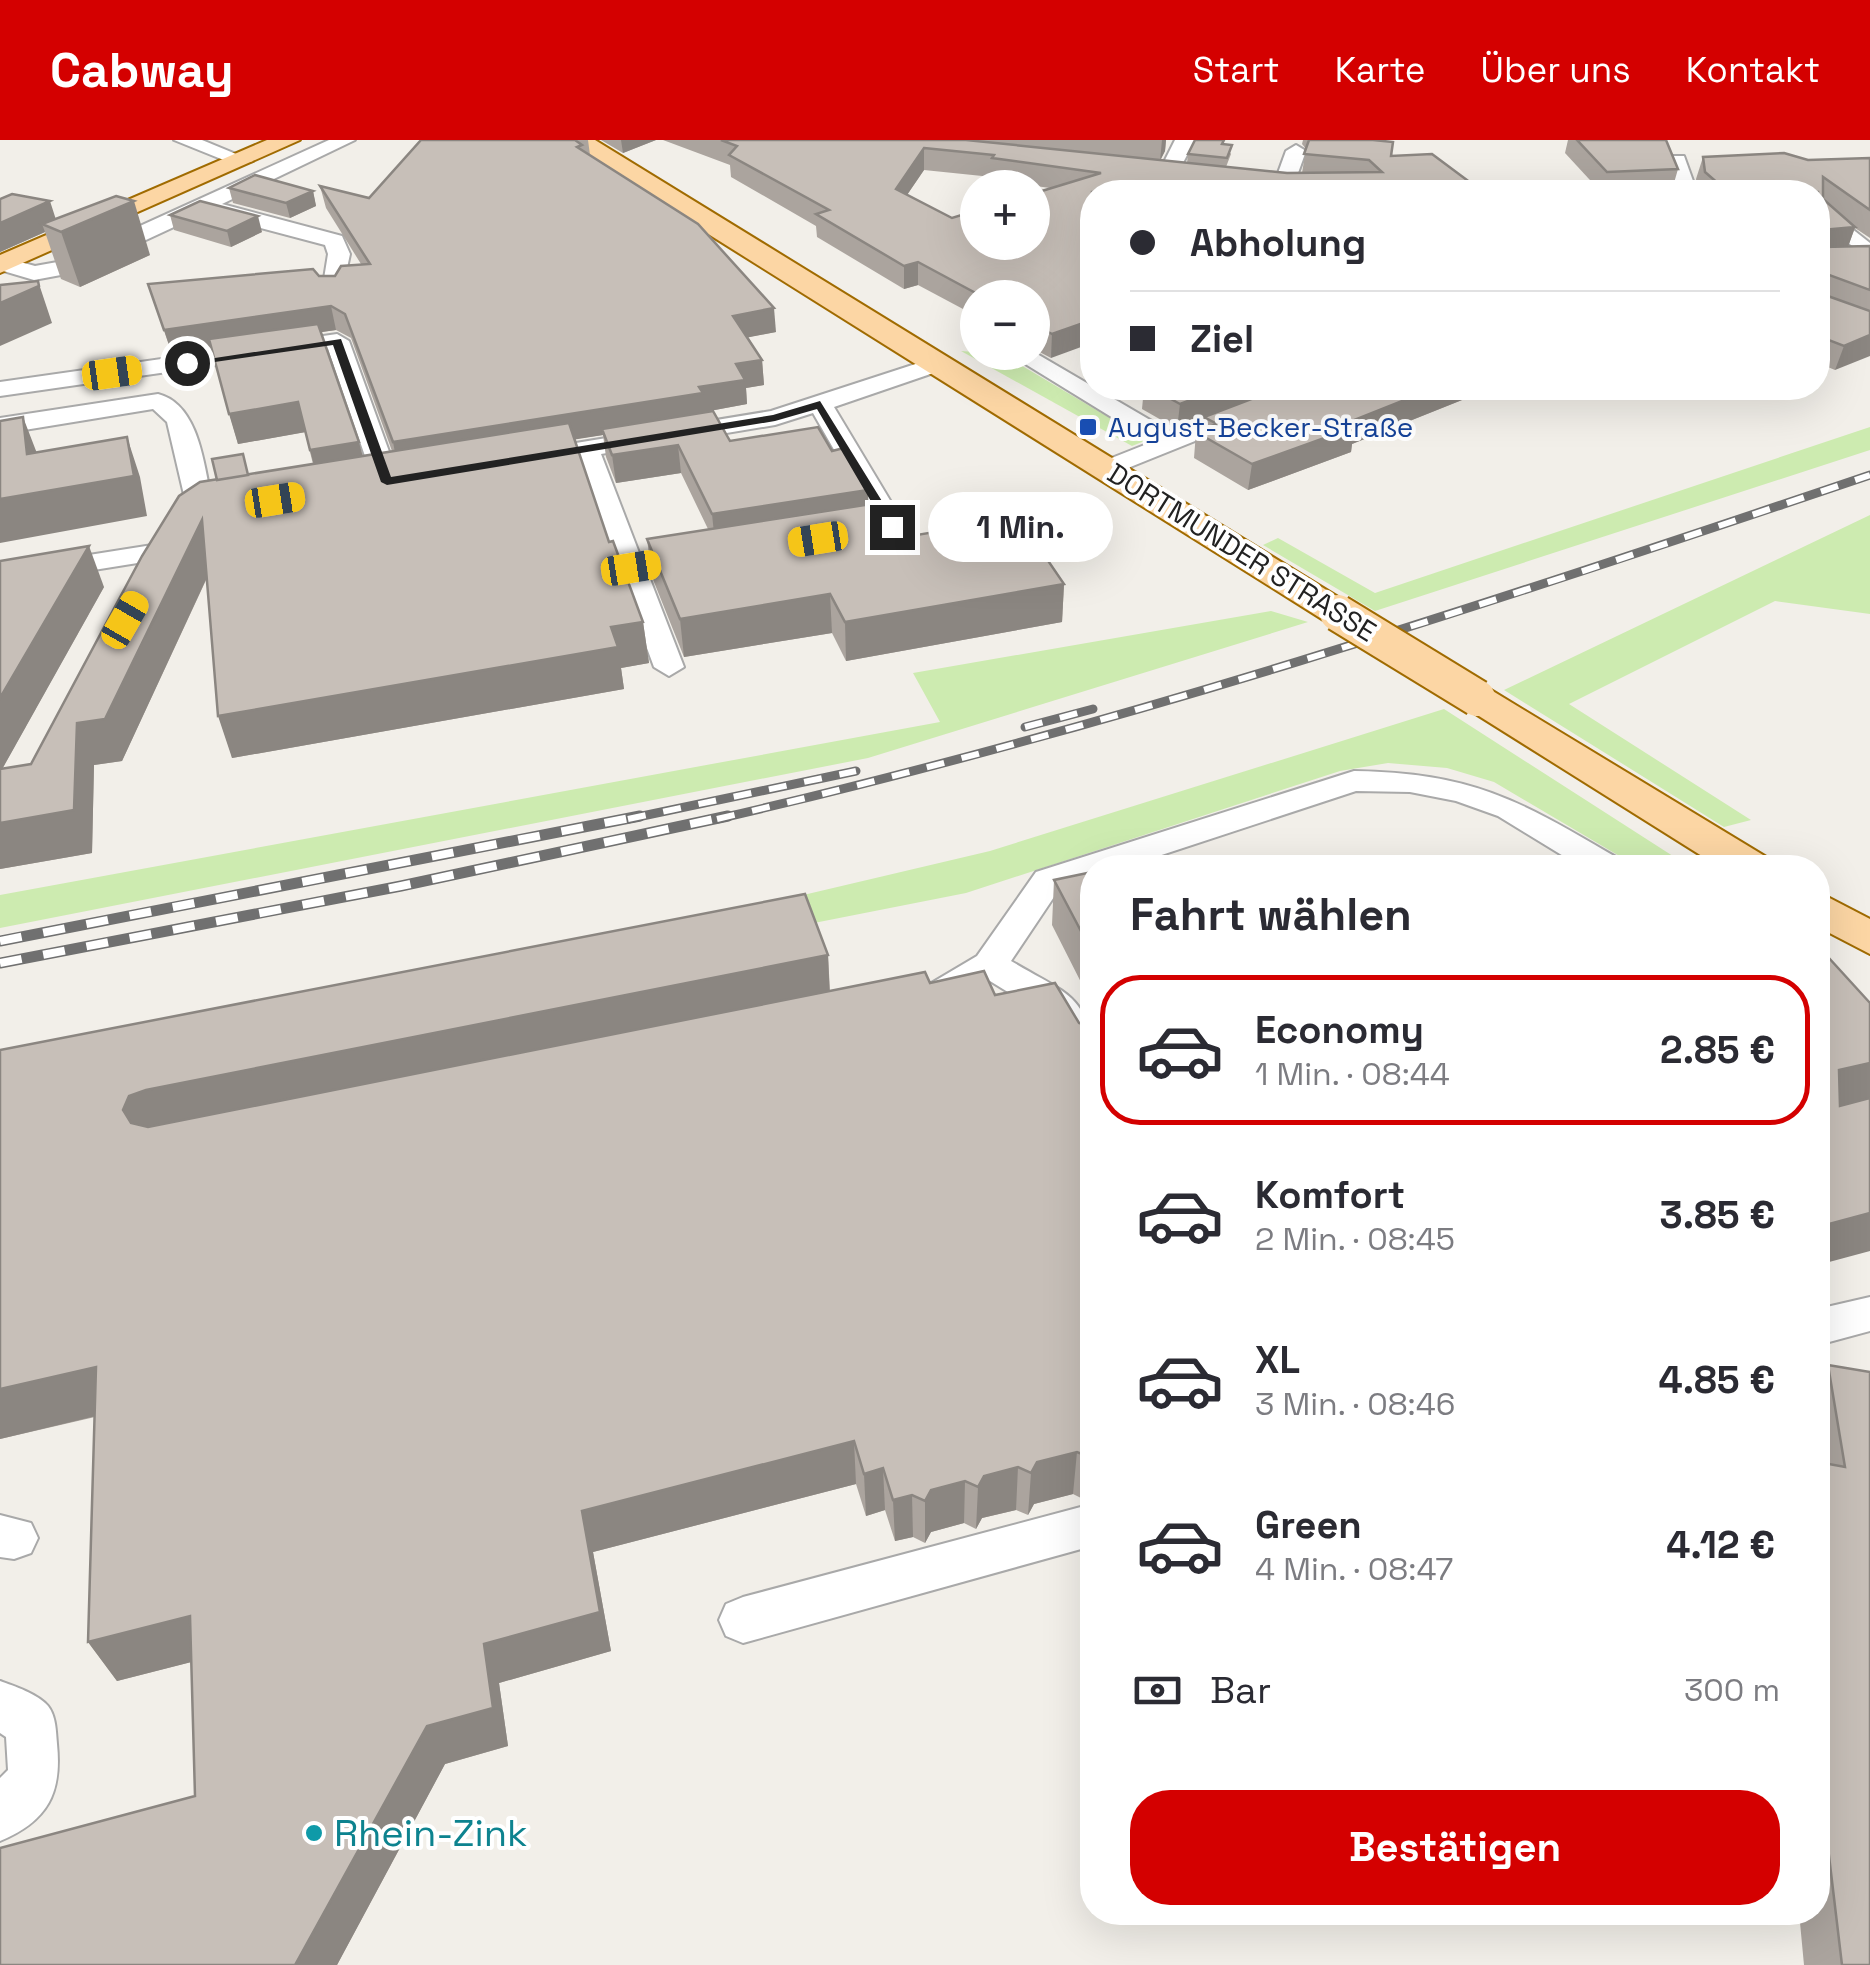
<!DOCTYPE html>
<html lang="de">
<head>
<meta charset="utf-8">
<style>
	:root { --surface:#fff; --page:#f7f7f7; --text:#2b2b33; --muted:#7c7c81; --line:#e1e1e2; --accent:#d40000 }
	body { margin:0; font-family:"Space Grotesk",sans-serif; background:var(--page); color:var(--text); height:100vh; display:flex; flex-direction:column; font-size:38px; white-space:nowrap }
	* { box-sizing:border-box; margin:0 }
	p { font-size:32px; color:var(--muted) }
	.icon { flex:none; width:55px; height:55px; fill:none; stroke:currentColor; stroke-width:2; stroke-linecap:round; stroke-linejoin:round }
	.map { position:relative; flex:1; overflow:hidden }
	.details { position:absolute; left:1080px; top:715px; width:750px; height:1070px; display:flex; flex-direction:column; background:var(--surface); border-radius:40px; box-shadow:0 10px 40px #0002 }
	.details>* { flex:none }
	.top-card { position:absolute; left:1080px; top:40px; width:750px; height:220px; border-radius:40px; box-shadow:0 10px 40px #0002; display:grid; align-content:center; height:220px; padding:0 50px; background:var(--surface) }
	.fabs { position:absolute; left:960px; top:30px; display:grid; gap:20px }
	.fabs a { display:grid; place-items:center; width:90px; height:90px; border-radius:50%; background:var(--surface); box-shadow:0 10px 40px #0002; font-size:50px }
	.end { position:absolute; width:45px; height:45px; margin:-22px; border:12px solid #222; background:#fff; box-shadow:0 0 0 5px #fff }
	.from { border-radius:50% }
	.bubble { position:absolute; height:70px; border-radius:35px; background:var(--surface); box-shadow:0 10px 40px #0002; font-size:32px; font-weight:600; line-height:70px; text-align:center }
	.car { position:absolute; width:30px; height:60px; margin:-30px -15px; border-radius:12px; box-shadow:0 0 8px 2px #0007; background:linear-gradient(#f5c518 24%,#345 0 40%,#f5c518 0 76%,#345 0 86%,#f5c518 0) }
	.top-card b { display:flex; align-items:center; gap:35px; height:95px; font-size:38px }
	.top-card b+b { border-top:2px solid var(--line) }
	.top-card i { width:25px; height:25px; background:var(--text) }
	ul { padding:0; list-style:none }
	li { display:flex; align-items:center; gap:30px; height:150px; margin:0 20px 15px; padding:0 30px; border:5px solid transparent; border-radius:40px }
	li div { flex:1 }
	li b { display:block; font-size:38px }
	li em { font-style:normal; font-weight:600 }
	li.active { border-color:var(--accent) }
	li>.icon { width:90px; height:90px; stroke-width:1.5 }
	h2 { padding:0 50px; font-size:45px; line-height:120px }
	.pay { display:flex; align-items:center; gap:25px; height:110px; padding:0 50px; font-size:38px }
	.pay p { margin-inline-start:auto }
	.primary-button { display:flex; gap:20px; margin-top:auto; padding:20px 50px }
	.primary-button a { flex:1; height:115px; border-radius:40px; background:var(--accent); color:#fff; font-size:40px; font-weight:600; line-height:115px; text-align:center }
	header { display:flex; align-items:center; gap:60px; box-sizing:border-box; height:140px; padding:0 50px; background:var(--accent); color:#fff }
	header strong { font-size:48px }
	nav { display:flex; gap:55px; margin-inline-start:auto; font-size:35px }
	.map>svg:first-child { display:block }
	.grass { fill:#cdebb0 }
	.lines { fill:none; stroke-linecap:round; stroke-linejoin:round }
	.minor-casing { stroke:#a9a9a9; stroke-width:4 }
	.major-casing { stroke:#a06b00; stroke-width:4 }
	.path { stroke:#fa8072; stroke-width:5; stroke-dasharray:4 4; stroke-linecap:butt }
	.minor { fill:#fff; fill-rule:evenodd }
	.major { fill:#fcd6a4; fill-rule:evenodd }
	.rail-far1-casing { stroke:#707070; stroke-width:9 }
	.rail-casing { stroke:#707070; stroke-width:11 }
	.rail-far1 { stroke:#fff; stroke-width:6; stroke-dasharray:18; stroke-linecap:butt }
	.rail { stroke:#fff; stroke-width:8; stroke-dasharray:22; stroke-linecap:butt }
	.major-bridge-casing { stroke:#a06b00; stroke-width:40; stroke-linecap:butt }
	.major-bridge { stroke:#fcd6a4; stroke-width:36 }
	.wall { fill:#aba49e; fill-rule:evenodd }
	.shaded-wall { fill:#8b8681 }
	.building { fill:#c7bfb8; stroke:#8b8681; stroke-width:2.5; fill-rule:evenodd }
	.route { fill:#222 }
	.transit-dot { fill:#1a4fb4; stroke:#fff; stroke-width:4 }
	.culture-dot { fill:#0f9aa8; stroke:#fff; stroke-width:4 }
	.labels { text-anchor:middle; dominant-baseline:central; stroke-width:8; stroke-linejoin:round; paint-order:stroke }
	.far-transit-label { font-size:28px; fill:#164399; stroke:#fff; text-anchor:start }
	.far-street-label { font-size:28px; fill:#222; stroke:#fff }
	.near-culture-label { font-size:38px; fill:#0d838f; stroke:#fff; text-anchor:start }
</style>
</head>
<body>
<header>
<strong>Cabway</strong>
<nav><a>Start</a><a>Karte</a><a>Über uns</a><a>Kontakt</a></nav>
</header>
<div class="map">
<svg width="1870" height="1825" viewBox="0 0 1870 1825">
	<rect width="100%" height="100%" fill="#f2efe9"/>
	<g class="grass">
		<path d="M961 211 1002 214 1147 300 1132 306Z"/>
		<path d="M1870 287V310L1375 471 1263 405 1278 398 1375 453Z"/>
		<path d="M1870 375V474L1775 461 1569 564 1751 680 1724 687 1504 550Z"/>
		<path d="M1271 471 1308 482 868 618 0 788V755L940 582 913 533Z"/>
		<path d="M1444 569 1690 727H1638L1494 642 1447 628 1388 623 1340 631 966 753 0 944 990 711Z"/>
	</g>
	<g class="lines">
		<defs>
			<g id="minor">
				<path d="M174 0H202L253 21 236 25Z"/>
				<path d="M329 0H355L222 64 342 96 350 114 341 156H325L322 151 328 114 325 105 204 73 77 132 34 140 0 130 2 117 35 126 63 121Z"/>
				<path d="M1175 0H1195L1176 36H1162L1159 32Z"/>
				<path d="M1296 5 1306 11 1294 44 1277 48 1274 44 1286 11Z"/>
				<path d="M1670 16H1684L1697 52H1677L1667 20Z"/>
				<path d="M1818 62 1870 103V120L1818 79Z"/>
				<path d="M337 194 349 201 400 342 396 348H378L374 342 328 209 0 256V242Z"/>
				<path d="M1032 211 1174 294 1294 248H1327L1108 336 1095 328 1099 323 1152 302 1006 212Z"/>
				<path d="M937 217 949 224 945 229 834 267 906 387 902 393 861 396 857 390 861 384 875 381 813 273 775 285 601 314 641 418 698 410 712 418 698 426 648 434 684 527 669 536 654 527 577 318 527 327 514 319 527 311 771 271Z"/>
				<path d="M158 254C202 265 205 335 214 372L210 378 201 380 188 372 167 282 153 269 0 294V278Z"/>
				<path d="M165 403 175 405 179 411 175 417 0 445V429Z"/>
				<path d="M1354 631C1475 633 1520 661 1621 720L1626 728H1583L1498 676 1456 661 1410 652 1356 651 1122 728H1092V737L1060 748 1011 821C1070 856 1092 855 1092 930L1079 927 1050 878 990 841 936 870 923 866 918 857 923 848 977 816 1036 732Z"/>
				<path d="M1870 1157V1191L1818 1205V1169Z"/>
				<path d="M1092 1364V1406L743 1503 726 1496 719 1480 726 1464 743 1457Z"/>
				<path d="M0 1375 31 1383 38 1398 31 1413 14 1419 0 1417Z"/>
				<path d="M0 1541C14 1546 38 1554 48 1566 56 1576 56 1592 57 1604 62 1653 48 1681 0 1701V1638L8 1630 6 1597 0 1593Z"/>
			</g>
			<g id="major">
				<path d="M267 0H300L0 133V115Z"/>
				<path d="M566 0H595L1351 465 1356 473 1351 481H1325L686 80Z"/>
				<path d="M1477 546 1491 550 1768 718 1774 728H1721L1463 566 1458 558 1463 550Z"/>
				<path d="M1818 752 1870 779V814L1818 787Z"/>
			</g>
		</defs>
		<use href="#minor" class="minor-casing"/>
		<use href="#major" class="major-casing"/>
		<path class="path" d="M1030 405 1102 391"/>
		<use href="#minor" class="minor"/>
		<use href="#major" class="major"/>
		<defs>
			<g id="rail-far1">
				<path d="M1025 587 1093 569"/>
				<path d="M628 679 856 631"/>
				<path d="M717 679C1109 589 1489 464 1870 335"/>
			</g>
			<g id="rail">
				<path d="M0 801 640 676"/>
				<path d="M0 823 401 746 728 676"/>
			</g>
		</defs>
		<use href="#rail-far1" class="rail-far1-casing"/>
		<use href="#rail" class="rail-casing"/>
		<use href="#rail-far1" class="rail-far1"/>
		<use href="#rail" class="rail"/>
		<defs>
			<path id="major-bridge" d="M1338 473 1477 558"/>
		</defs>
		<use href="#major-bridge" class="major-bridge-casing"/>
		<use href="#major-bridge" class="major-bridge"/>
	</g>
	<g class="wall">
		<path d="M421 0H588L590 15 776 192 748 197 762 220 764 245 746 248 747 264 704 272 730 301 832 311 869 364 905 397 1064 444 1062 482 846 521 832 493 684 517 652 437 647 399 708 389 681 333 616 343 606 317 603 295 574 299 609 402 643 482 649 523 621 528 624 549 232 618 207 438 122 621 94 625 92 713 0 729V421L104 447 2 629 31 624 248 335 313 324 305 292 238 304 211 208 172 214 148 144 335 136 361 124 326 68 320 46 369 58ZM336 190 351 198 392 311 363 316 321 192Z"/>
		<path d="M601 0H656L623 13Z"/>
		<path d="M663 0H1166L1165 11 1160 20 1187 23 1188 14 1225 4 1231 14 1226 27 1287 33H1302L1306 9 1302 4 1303 0H1373L1391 16 1483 52H1092L1051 218 1032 208V158H978V177L918 145 904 149 817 97 816 86 731 37 730 25ZM924 30 992 37V40L1050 48 952 78 907 55Z"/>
		<path d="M1568 0H1666L1678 29 1672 50 1601 52 1565 13Z"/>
		<path d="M1703 17 1808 20 1870 18V98L1855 88 1848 106H1870V195L1835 230 1818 223V52H1698L1696 39Z"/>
		<path d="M229 48 313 51 316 66 290 78 233 63Z"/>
		<path d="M0 59 56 79 150 115 80 147 61 139 45 92 0 112Z"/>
		<path d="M170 75 262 92 231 107 174 90Z"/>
		<path d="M1144 248H1503L1482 256 1477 254 1352 304 1351 312 1248 350 1194 318 1196 292 1203 290 1204 278 1177 289 1142 269Z"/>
		<path d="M1092 732V1351L1087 1361 1073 1354 1034 1364 1028 1375 1016 1370 982 1378 976 1389 964 1383 931 1392 925 1403 913 1397 895 1401 885 1370 866 1376 856 1344 593 1412 611 1511 499 1543 508 1606 445 1624 337 1825H0L195 1656 191 1522 117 1541 88 1502 95 1277 0 1299V910L828 815 830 851 930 843 995 855 1090 887 1091 862 1052 785 1054 740Z"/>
		<path d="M1828 1225 1870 1232V1825H1804L1799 1772H1818V1242Z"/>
	</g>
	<g class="shaded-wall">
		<path d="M621 0H656L623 13Z"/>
		<path d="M1162 0H1166L1165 11 1160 21Z"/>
		<path d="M924 8V30L896 71V49Z"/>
		<path d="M313 51 316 66 290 78 286 63Z"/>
		<path d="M50 61 58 86 42 84 45 92 0 112V83Z"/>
		<path d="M134 61 150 115 80 147 61 92Z"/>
		<path d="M258 76 262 92 231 107 227 91Z"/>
		<path d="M1855 87 1847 110 1818 113 1823 90Z"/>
		<path d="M918 122V145L904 149V126Z"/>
		<path d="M38 141 52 183 0 206V163Z"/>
		<path d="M331 166 336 190 172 214 164 190Z"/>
		<path d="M774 168 776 192 735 200 733 176Z"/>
		<path d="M1092 180V203L1051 218 1052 194Z"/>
		<path d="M1870 195V216L1835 230 1844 206Z"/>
		<path d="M762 220 764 245 746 248 747 264 704 272 705 278 602 289 603 295 398 328 393 302 699 247 736 224Z"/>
		<path d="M1223 248H1285L1177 289 1180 264Z"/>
		<path d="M1435 248H1478L1477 254 1352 304 1351 312 1248 350 1252 324 1347 283Z"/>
		<path d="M1484 248H1503L1482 256Z"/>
		<path d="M298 262 306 292 238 304 229 274Z"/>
		<path d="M23 277 38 316 127 297 140 337 147 376 0 403V359L27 314Z"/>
		<path d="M359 302 367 333 318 341 310 310Z"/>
		<path d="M678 305 681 333 616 343 612 315Z"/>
		<path d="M868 350 869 378 715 403 712 374Z"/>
		<path d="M202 380 215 420 122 621 94 625 92 713 0 729V683L77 583Z"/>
		<path d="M89 406 104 447 0 633V558Z"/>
		<path d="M1064 444 1062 482 846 521 845 482Z"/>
		<path d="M830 454 832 493 684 517 680 479Z"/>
		<path d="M643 482 649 523 621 528 624 549 232 618 218 576 611 487Z"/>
		<path d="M828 815 830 861 145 1016 123 970 129 956 146 950Z"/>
		<path d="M1870 923V963L1818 975 1839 930Z"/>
		<path d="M1870 1073V1111L1818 1125V1087Z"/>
		<path d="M96 1227 121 1270 0 1299V1249Z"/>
		<path d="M854 1301 856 1344 593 1412 611 1511 499 1543 508 1606 445 1624 337 1825H295L427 1586 484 1504 582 1371Z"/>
		<path d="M1077 1312 1073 1354 1034 1364 1028 1375 1031 1333 1037 1322Z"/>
		<path d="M1092 1318V1351L1087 1361Z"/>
		<path d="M1018 1327 1016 1370 982 1378 976 1389 978 1347 984 1336Z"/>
		<path d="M883 1328 885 1370 866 1376 864 1334Z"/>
		<path d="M965 1341 964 1383 931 1392 925 1403V1361L931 1350Z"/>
		<path d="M912 1355 913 1397 895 1401 893 1360Z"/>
		<path d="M190 1476 215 1516 117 1541 88 1502Z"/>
	</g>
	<g class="building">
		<path d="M421 0H575L582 5 577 7 698 84 774 168 733 176 762 220 736 224 745 240 699 247 703 253 393 302 345 174 331 166 164 190 148 144 313 129 319 136H335L341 126 370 124 320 46 369 58Z"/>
		<path d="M721 0H966L1287 33 1382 32 1369 20 1304 14 1309 0H1373L1393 2 1391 16 1432 14 1483 52H1092V180L1052 194 1032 183V158H985L918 122 904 126 816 74 829 70 729 15 737 6ZM924 8 994 15 992 18 1101 33 1032 54V102H978V70L952 78 896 49Z"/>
		<path d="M1195 0H1224L1222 4 1232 5 1227 18 1188 14Z"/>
		<path d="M1577 0H1666L1678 29 1607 32Z"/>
		<path d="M1784 13 1808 20 1870 18V70L1823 37V59L1855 87 1823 90V107L1870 106V150L1824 133 1825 155 1870 171V195L1844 206 1818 196V52H1728L1705 32 1703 17Z"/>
		<path d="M255 35 313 51 286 63 229 48Z"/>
		<path d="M12 54 50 61 0 83V59Z"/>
		<path d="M116 56 134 61 61 92 42 84Z"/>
		<path d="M200 61 258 76 227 91 170 75Z"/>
		<path d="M38 141 39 146 0 163V145Z"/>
		<path d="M318 184 359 302 310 310 298 262 229 274 209 199Z"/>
		<path d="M1151 248H1223L1180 264Z"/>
		<path d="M1280 248H1435L1347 283 1355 287 1252 324 1196 292 1217 284 1204 277Z"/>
		<path d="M713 271 730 301 818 287 832 311 844 308 868 350 712 374 678 305 612 315 602 289Z"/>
		<path d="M23 277 27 314 127 297 134 336 0 359V281Z"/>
		<path d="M569 283 609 402 613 401 643 482 611 487 618 507 218 576 202 380 105 579 77 583 74 670 0 683V629L31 624 142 416 179 356 200 342Z"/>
		<path d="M243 314 248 335 217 340 212 319Z"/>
		<path d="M884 362 905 397 1019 378 1064 444 845 482 830 454 680 479 647 399Z"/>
		<path d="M89 406 0 558V421Z"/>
		<path d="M1143 722 1146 728H1116Z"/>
		<path d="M1092 732V812L1054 740Z"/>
		<path d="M805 754 828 815 146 950 129 956 123 970 131 983 148 987 925 832 930 843 984 831 995 855 1055 843 1079 883 1092 887V1318L1077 1312 1037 1322 1031 1333 1018 1327 984 1336 978 1347 965 1341 931 1350 925 1361 912 1355 893 1360 883 1328 864 1334 854 1301 582 1371 600 1472 484 1504 493 1568 427 1586 295 1825H0V1708L195 1656 190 1476 88 1502 96 1227 0 1249V910Z"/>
		<path d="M1818 806 1870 863V923L1839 930 1840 966 1870 958V1073L1818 1087Z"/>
		<path d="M1828 1225 1870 1232V1825H1842L1824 1674 1818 1673V1322L1845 1327Z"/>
	</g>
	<path class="route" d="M341 199 391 337 773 275 820 261 898 387 892 391 886 387 817 269 775 281 387 345 381 342 333 205 187 226 182 223Z"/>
	<rect class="transit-dot" x="1078" y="277" width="20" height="20" rx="5"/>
	<circle class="culture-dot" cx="314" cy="1693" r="10"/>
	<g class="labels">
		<g class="far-transit-label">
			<text x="1108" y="287">August-Becker-Straße</text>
		</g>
		<g class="far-street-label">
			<text transform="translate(1242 412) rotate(32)">DORTMUNDER STRASSE</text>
		</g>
		<g class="near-culture-label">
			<text x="334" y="1693">Rhein-Zink</text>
		</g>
	</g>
</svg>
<div class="fabs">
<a>+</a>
<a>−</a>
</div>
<i class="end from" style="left:187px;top:223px"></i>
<i class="end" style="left:892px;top:387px"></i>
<div class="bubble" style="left:928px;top:352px;width:185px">1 Min.</div>
<i class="car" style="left:112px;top:233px;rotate:82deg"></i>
<i class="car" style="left:275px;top:360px;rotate:81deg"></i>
<i class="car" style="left:818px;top:399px;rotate:261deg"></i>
<i class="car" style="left:631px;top:428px;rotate:81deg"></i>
<i class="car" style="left:125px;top:480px;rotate:30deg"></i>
<div class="top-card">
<b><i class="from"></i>Abholung</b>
<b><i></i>Ziel</b>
</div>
<section class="details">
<h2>Fahrt wählen</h2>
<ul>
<li class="active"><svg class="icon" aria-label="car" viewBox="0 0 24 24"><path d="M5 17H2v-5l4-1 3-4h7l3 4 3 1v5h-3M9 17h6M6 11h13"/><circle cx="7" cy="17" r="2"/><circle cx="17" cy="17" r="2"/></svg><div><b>Economy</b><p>1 Min. · 08:44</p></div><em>2.85 €</em></li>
<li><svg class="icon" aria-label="car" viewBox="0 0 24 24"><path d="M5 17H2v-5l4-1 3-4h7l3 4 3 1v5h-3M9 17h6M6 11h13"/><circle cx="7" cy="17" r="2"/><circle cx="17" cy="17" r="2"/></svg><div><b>Komfort</b><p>2 Min. · 08:45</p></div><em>3.85 €</em></li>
<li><svg class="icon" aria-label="car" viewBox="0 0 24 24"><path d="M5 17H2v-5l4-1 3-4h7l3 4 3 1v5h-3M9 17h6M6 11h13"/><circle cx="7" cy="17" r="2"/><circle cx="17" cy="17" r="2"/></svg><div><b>XL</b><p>3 Min. · 08:46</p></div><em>4.85 €</em></li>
<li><svg class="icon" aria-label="car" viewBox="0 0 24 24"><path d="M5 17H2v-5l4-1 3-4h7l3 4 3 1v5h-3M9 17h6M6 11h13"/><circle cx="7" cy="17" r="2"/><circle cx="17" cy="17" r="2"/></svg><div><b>Green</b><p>4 Min. · 08:47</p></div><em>4.12 €</em></li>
</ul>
<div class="pay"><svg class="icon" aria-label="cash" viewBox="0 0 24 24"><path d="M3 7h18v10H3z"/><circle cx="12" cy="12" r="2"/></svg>Bar<p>300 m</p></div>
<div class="primary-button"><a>Bestätigen</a></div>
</section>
</div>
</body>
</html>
